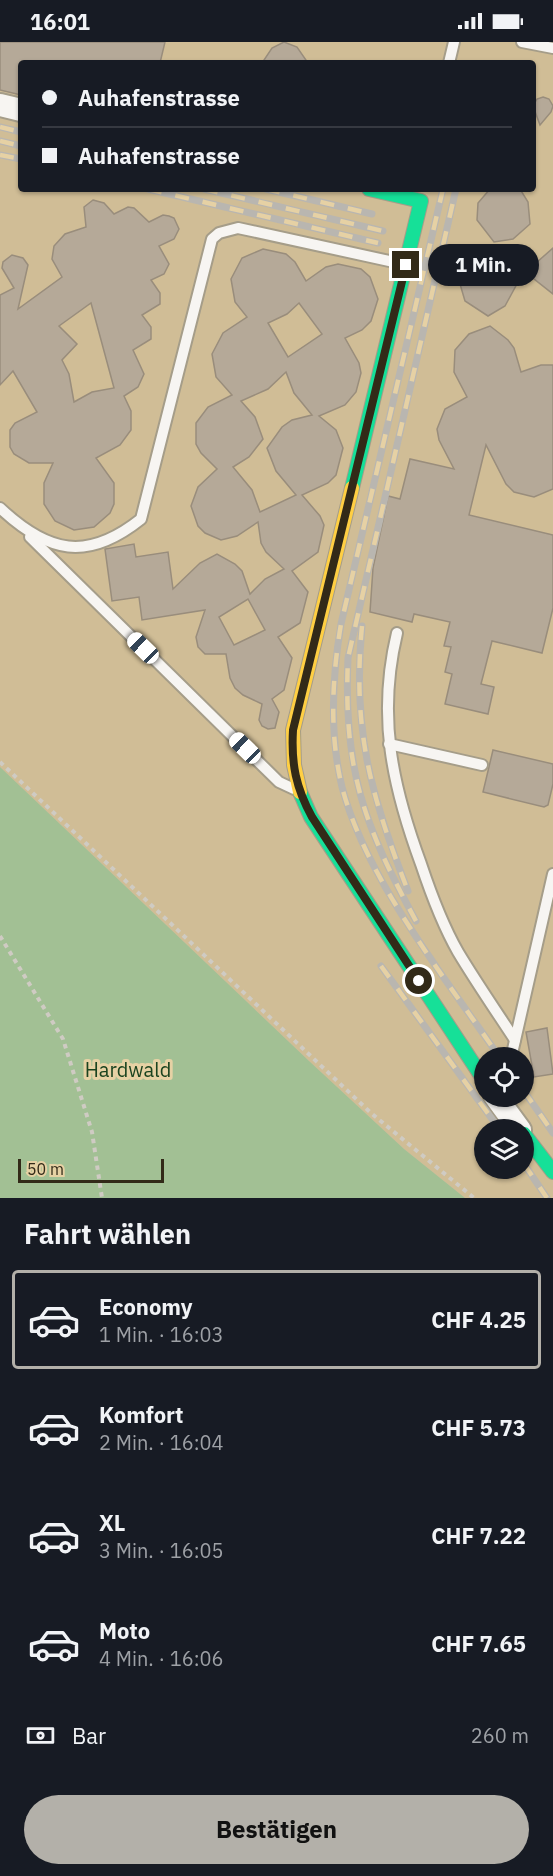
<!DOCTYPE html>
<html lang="de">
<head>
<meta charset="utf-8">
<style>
	:root { --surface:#171b24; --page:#242831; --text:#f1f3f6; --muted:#9ea1a6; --line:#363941; --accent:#b3b0a9 }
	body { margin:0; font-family:"IBM Plex Sans",sans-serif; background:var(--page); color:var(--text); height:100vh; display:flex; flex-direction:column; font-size:22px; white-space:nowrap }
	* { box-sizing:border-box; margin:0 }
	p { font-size:20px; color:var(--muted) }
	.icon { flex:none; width:33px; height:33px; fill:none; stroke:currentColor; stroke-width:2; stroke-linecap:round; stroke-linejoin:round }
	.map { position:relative; height:1156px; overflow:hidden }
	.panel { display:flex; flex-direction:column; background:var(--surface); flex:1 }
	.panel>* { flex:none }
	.banner { position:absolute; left:18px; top:18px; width:518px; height:132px; border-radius:6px; box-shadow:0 2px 4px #0004; display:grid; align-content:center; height:132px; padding:0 24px; background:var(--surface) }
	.buttons { position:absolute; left:474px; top:1005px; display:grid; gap:12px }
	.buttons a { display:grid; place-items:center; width:60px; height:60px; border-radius:50%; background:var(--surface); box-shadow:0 2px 4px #0004; font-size:30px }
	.scale { position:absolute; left:18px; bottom:15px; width:146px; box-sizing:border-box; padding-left:6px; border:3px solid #322a18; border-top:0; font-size:16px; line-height:21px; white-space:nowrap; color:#322a18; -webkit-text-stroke:4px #e6d1a4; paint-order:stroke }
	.end { position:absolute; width:27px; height:27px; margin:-14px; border:8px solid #322a18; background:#fff; box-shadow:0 0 0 3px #fff }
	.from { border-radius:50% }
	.bubble { position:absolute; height:42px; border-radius:21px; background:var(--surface); box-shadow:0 2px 4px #0004; font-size:20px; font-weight:800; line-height:42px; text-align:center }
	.car { position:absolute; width:18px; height:36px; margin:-18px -9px; border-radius:8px; box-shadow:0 0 4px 2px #0007; background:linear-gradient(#fff 24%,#345 0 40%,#fff 0 76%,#345 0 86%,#fff 0) }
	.banner b { display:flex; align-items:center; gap:21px; height:57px; font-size:22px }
	.banner b+b { border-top:2px solid var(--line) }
	.banner i { width:15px; height:15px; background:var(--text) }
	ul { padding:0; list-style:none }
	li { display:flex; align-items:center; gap:18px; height:99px; margin:0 12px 9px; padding:0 12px; border:3px solid transparent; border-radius:6px }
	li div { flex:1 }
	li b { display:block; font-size:22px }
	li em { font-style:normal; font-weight:800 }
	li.active { border-color:var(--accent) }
	li>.icon { width:54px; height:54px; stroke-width:1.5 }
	h2 { padding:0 24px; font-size:27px; line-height:72px }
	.pay { display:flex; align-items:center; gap:15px; height:66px; padding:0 24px; font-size:22px }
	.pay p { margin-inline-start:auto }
	.primary-button { display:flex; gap:12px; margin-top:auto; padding:12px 24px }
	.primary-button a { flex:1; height:69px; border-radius:36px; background:var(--accent); color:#111; font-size:24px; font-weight:800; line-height:69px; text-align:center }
	.status { display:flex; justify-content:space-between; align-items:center; height:42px; padding:0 30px; background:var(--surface); direction:ltr }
	.status svg { height:16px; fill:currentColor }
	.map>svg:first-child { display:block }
	.built { fill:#d0bd96; fill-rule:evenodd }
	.green { fill:#a2c094 }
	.building { fill:#b5a998; stroke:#998d7c; stroke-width:1.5; fill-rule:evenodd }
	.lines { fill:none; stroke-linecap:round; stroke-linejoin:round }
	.lane-casing { stroke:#a59d89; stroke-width:14 }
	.street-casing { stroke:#a59d89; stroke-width:26 }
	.fast-casing { stroke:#a59d89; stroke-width:16 }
	.slow-casing { stroke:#a59d89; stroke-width:16 }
	.path { stroke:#cfcbc3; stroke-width:4; stroke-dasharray:4.5 4.5; stroke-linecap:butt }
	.lane { stroke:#f7f5f2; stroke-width:10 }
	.street { stroke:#f7f5f2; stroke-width:22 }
	.fast { stroke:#16e098; stroke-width:14 }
	.slow { stroke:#ffcf43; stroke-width:14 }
	.rail-casing { stroke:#b9b6b0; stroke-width:7 }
	.rail { stroke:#e6d1a4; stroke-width:4.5; stroke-dasharray:14; stroke-linecap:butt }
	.route { stroke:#322a18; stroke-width:8 }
	.labels { text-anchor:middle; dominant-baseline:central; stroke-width:6; stroke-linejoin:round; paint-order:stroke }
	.park-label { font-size:20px; fill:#1a431f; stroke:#e6d1a4 }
</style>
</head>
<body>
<div class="status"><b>16:01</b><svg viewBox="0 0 49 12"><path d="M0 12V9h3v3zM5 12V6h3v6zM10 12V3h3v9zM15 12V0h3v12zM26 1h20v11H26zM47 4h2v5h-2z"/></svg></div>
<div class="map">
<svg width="553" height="1156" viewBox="0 0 553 1156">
	<rect width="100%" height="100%" fill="#c9bea6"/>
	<path class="built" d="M0 0H553V1156H465L404 1107 309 1019 0 725ZM21 21H532V147H21ZM484 1016H524V1054H484ZM484 1088H524V1126H484Z"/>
	<path class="green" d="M0 725 309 1019 404 1107 465 1156H0Z"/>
	<g class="building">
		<path d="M0 0H165L160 21H21V53L0 48Z"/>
		<path d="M284 0 297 5 308 21H262L272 6Z"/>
		<path d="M543 55 549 57 553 64 551 70 540 83 533 64 537 57Z"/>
		<path d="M490 147H520L528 160 530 182 513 197 494 200 477 178 478 161Z"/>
		<path d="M93 158 104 161 114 172 128 165 134 166 149 180 163 173 169 174 174 176 179 187 174 197 159 204 169 222 164 232 151 238 160 251V262L142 273 151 285V297L133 308 144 332 138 345 124 354 131 369V388L120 403 96 416 114 441V462L110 471 94 485 74 488 55 479 44 462V441L53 421H29L14 412 10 405V388L15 381 37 370 13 329 0 343V253L14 246 2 226 3 220 12 213 23 216 28 223 18 267 62 235 52 217 54 204 65 192 86 185 84 165ZM91 261 114 346 92 350 74 360 69 332 62 318 77 302 59 284Z"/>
		<path d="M553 206V252L529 233 536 221Z"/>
		<path d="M263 207 286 212 295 220 306 239 326 225 338 222 361 227 370 235 378 257 371 279 362 288 345 296 359 321 361 331 356 350 345 363 319 374 336 388 343 406 336 433 328 441 302 453 320 474 324 483 318 510 292 529 308 550 300 581 278 595 292 616 284 648 272 657 279 670 275 686 268 687 262 684 259 678 262 662 243 653 235 646 230 636 226 612H205L198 605 196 595 205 568 142 578 139 555 112 559 105 507 134 502 136 515 168 510 173 547 200 521 217 512 235 522 242 529 250 552 265 537 284 527 266 510 261 501 258 480 237 494 221 498 205 491 198 484 191 464 198 445 217 427 201 411 196 402V381L208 365 232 353 216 335 212 312 223 291 247 275 235 260 231 237 242 216ZM299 261 322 292 288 315 268 281 287 272ZM286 330 294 351 312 373 292 378 282 385 267 406 276 429 296 453 260 470 252 448 233 425 249 415 263 397 255 375 241 359 268 347ZM248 557 265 588 234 603 219 575Z"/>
		<path d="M491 213 507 224 518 240 505 264 488 274 465 259 460 242 467 225Z"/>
		<path d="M490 284 508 298 514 306 521 330 541 323H553V447L534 455 514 450 506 442 486 403 469 473 553 493V566L542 611 492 599 481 642 494 645 488 672 445 662 452 632 445 630 451 605 444 604 450 580 414 572 412 580 370 570 373 526 388 454 400 457 410 417 454 427 439 398 437 387 445 367 467 355 454 330 455 308 469 292Z"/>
		<path d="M493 708 553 722V742L548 763 544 765 483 750Z"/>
		<path d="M547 986 553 1032 534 1035 526 990Z"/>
	</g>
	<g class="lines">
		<defs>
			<g id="lane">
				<path d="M522 0 553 6"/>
				<path d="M449 21 454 0"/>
				<path d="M0 466C48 511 87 520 141 477L212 197 219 191 238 186 403 222"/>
				<path d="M30 495 279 740 294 747"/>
				<path d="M397 591C377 674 392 743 421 822 431 852 442 882 458 910 476 940 496 969 515 998"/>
				<path d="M389 702 482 723"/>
				<path d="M511 1016 553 832"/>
			</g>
			<g id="street">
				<path d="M0 63 21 68"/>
				<path d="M495 1054 520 1088"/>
			</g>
			<g id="fast">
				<path d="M352 446 421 159 369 147"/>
				<path d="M300 750 311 775 484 1038"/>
				<path d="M524 1092 553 1130"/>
			</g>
			<path id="slow" d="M300 750 294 723 293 688 352 446"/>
		</defs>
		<use href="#lane" class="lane-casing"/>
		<use href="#street" class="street-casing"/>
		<use href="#fast" class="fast-casing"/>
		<use href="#slow" class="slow-casing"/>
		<g class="path">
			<path d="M0 720 371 1071 474 1156"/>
			<path d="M0 894 63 997 92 1090 102 1156"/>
		</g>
		<use href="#lane" class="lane"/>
		<use href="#street" class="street"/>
		<use href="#fast" class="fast"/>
		<use href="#slow" class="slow"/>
		<defs>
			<g id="rail">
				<path d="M0 85 21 90"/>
				<path d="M0 99 21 104"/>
				<path d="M0 113 21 117"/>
				<path d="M148 147 378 201"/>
				<path d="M204 147 383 189"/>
				<path d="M266 147 372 172"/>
				<path d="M443 147 341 582C332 636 329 691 342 745 366 837 446 937 500 1016"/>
				<path d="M362 584C352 688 371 754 408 849"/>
				<path d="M416 879C364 783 343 728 348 616L456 147"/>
				<path d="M381 924 500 1088"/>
				<path d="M524 1049 553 1091"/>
				<path d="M524 1122 547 1156"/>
			</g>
		</defs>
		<use href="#rail" class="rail-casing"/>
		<use href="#rail" class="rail"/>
	</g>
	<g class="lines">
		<path class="route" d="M406 223 293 688C291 722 296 746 312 775L419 939"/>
	</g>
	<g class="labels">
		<g class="park-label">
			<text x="128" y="1027">Hardwald</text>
		</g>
	</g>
</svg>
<div class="buttons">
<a><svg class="icon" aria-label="locate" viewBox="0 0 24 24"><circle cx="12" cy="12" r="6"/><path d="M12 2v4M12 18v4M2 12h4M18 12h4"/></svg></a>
<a><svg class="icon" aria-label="layers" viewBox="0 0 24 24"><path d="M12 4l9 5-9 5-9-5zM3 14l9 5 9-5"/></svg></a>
</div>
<div class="scale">50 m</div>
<i class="end from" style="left:419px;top:939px"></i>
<i class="end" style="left:406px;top:223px"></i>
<div class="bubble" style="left:428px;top:202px;width:111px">1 Min.</div>
<i class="car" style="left:143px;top:606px;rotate:314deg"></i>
<i class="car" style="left:245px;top:706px;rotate:314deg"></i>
<div class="banner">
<b><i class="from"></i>Auhafenstrasse</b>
<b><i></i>Auhafenstrasse</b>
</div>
</div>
<section class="panel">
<h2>Fahrt wählen</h2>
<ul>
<li class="active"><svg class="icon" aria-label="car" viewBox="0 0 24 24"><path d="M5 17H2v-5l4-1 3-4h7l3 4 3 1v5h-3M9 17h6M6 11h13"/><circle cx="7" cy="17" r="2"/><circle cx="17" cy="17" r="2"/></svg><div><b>Economy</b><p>1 Min. · 16:03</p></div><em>CHF 4.25</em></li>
<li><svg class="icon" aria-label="car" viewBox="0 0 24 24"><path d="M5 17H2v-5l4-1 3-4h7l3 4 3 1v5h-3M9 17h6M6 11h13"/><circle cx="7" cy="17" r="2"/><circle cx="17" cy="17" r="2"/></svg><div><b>Komfort</b><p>2 Min. · 16:04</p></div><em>CHF 5.73</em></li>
<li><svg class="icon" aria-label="car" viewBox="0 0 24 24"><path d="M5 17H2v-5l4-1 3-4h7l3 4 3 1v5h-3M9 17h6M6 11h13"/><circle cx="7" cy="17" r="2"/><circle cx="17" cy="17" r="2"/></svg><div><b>XL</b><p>3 Min. · 16:05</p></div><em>CHF 7.22</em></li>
<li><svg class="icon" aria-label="car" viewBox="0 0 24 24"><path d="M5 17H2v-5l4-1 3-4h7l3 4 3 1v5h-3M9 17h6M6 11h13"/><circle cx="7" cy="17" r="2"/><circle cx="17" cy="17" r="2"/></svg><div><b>Moto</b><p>4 Min. · 16:06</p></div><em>CHF 7.65</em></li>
</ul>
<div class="pay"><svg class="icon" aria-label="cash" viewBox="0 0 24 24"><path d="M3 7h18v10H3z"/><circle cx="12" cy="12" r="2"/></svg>Bar<p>260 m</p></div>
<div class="primary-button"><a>Bestätigen</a></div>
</section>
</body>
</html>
